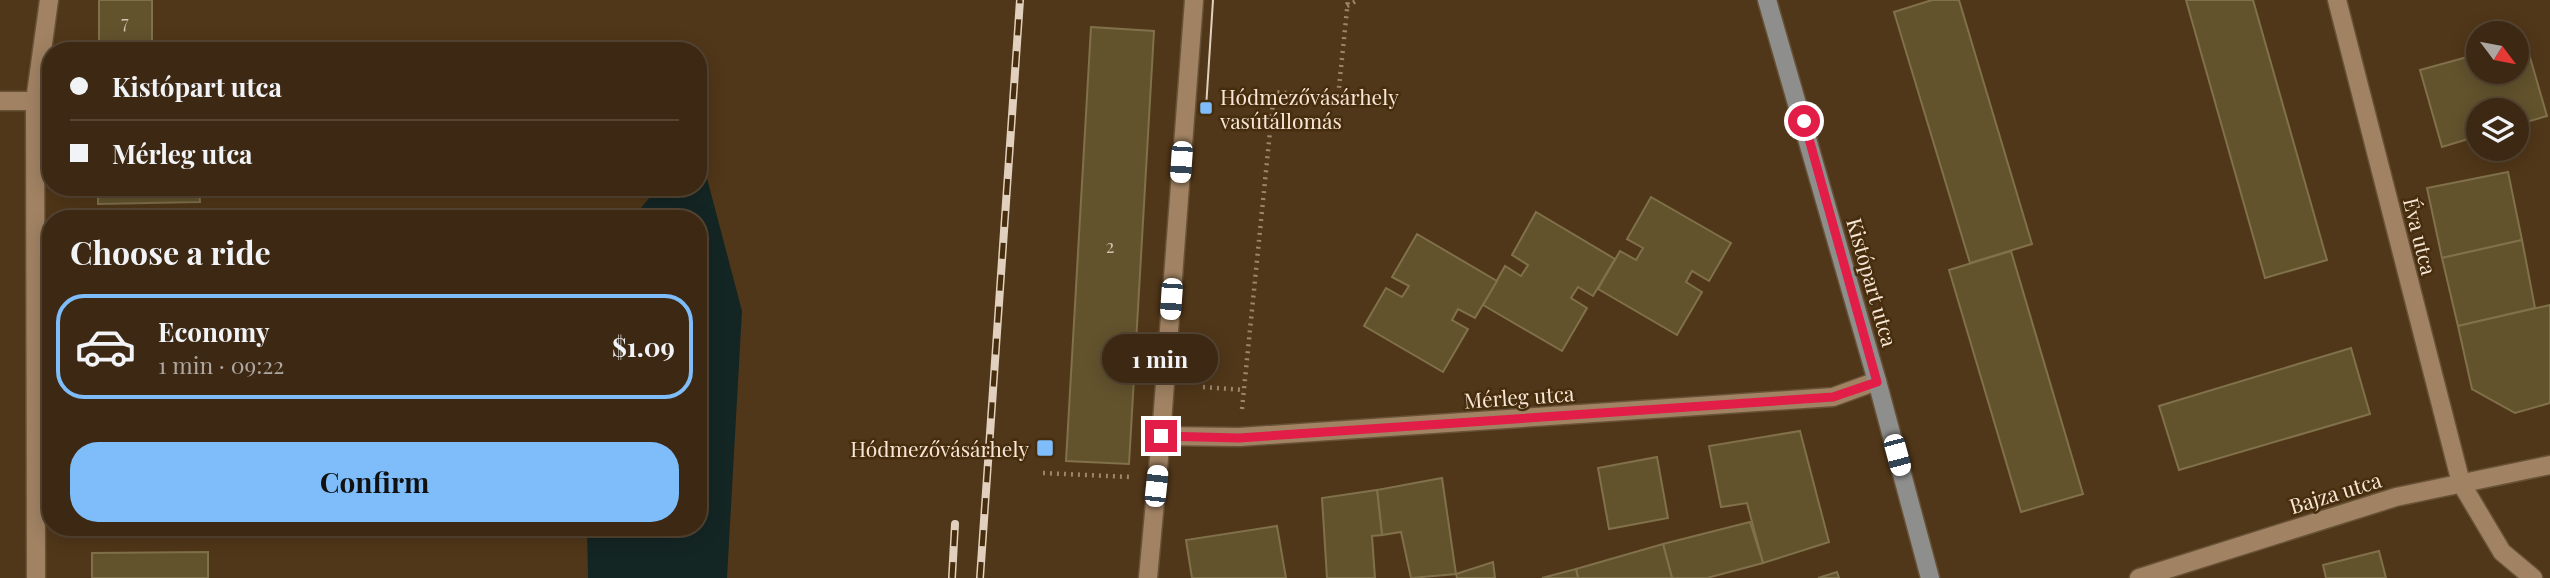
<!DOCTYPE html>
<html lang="en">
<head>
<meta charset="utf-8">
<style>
	:root { --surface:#3d2913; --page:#483521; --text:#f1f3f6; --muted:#ada6a0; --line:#564533; --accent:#7ebdf9 }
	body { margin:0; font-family:"Playfair Display",serif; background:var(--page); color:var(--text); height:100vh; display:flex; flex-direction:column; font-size:26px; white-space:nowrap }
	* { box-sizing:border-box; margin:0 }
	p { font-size:23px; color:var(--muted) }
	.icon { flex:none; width:38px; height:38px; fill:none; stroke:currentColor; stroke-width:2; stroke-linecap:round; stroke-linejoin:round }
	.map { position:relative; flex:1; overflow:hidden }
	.panel { position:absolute; left:42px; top:210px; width:665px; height:326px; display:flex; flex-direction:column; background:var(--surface); border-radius:28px; box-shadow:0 4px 18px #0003,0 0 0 2px var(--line) }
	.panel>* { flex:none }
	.banner { position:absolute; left:42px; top:42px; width:665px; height:154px; border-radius:28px; box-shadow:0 4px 18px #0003,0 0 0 2px var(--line); display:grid; align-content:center; height:154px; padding:0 28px; background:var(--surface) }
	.needle { width:46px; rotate:122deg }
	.controls { position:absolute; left:2466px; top:21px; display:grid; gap:14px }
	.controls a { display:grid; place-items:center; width:63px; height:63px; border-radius:50%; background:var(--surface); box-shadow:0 4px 18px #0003,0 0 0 2px var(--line); font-size:35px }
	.end { position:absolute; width:32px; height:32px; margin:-16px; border:9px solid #e11d48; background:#fff; box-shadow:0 0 0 4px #fff }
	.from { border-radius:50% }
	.bubble { position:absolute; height:49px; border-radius:24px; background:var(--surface); box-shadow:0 4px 18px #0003,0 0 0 2px var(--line); font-size:23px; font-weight:700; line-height:49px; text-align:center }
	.car { position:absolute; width:21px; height:42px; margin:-21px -10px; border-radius:9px; box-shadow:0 0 5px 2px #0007; background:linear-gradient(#fff 24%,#345 0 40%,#fff 0 76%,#345 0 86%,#fff 0) }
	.banner b { display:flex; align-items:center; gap:24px; height:66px; font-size:26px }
	.banner b+b { border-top:2px solid var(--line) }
	.banner i { width:18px; height:18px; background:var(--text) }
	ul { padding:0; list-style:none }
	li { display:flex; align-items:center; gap:21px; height:105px; margin:0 14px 10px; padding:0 14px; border:4px solid transparent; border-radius:28px }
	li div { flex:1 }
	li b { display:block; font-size:26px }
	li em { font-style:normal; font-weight:700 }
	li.active { border-color:var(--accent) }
	li>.icon { width:63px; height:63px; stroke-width:1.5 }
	h2 { padding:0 28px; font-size:32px; line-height:84px }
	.primary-button { display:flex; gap:14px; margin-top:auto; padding:14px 28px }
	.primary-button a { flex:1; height:80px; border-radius:28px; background:var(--accent); color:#111; font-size:28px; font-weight:700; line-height:80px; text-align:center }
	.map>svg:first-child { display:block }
	.water { fill:#142624 }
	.building { fill:#62532d; stroke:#80714a; stroke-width:2 }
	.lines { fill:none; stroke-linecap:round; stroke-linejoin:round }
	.lane-casing { stroke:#685237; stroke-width:21 }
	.street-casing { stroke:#685237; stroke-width:21 }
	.secondary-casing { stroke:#685237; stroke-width:21 }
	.path { stroke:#9b856d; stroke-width:4.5; stroke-dasharray:2 5; stroke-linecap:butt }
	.lane { stroke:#a18363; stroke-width:18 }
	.street { stroke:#a18363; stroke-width:18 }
	.secondary { stroke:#8e8f8d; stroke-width:18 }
	.tram { stroke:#e2d0be; stroke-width:2 }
	.rail-casing { stroke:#e2d0be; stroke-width:8 }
	.rail { stroke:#462d0e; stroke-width:5; stroke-dasharray:16; stroke-linecap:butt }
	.route { stroke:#e11d48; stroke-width:9 }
	.poi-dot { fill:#7ebdf9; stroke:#462d0e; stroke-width:2.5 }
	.labels { text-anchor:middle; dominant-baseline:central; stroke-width:5; stroke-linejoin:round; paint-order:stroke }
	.number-label { font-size:18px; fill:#d2c1ab }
	.poi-label { font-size:21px; fill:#f7e6d5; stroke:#462d0e; text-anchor:start }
	.street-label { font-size:21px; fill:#f7e6d5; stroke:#462d0e }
</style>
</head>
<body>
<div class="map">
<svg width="2550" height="578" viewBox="0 0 2550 578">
	<rect width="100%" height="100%" fill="#513719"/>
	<path class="water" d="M698 144 742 311 727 578H588L587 527H698V219H632L658 187H698Z"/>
	<g class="building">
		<path d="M99 0H152V43L99 44Z"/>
		<path d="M1932 0H1959L2032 244 1970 263 1894 12Z"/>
		<path d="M2186 0H2253L2327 260 2265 278Z"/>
		<path d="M1091 27 1154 31 1129 464 1066 461Z"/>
		<path d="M2525 40 2547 116 2516 125V110H2478V136L2442 147 2420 70 2478 54V72H2516V43Z"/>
		<path d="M2508 172 2522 240 2442 258 2427 188Z"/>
		<path d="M98 187H199L200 202 98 204Z"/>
		<path d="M1651 197 1731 243 1709 281 1692 271 1686 282 1702 292 1677 335 1598 289 1620 251 1636 260 1643 248 1627 239Z"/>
		<path d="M1536 212 1615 259 1593 296 1578 287 1571 298 1587 308 1562 351 1483 305 1505 266 1521 276 1528 265 1512 255Z"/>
		<path d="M1417 234 1497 281 1475 318 1458 309 1452 320 1468 329 1443 372 1364 326 1386 288 1402 297 1409 286 1392 277Z"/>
		<path d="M2522 240 2535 308 2458 326 2442 258Z"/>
		<path d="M2011 251 2083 494 2021 512 1949 270Z"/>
		<path d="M2550 305V403L2515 413 2472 389 2458 326Z"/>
		<path d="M2351 348 2370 414 2179 470 2159 406Z"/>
		<path d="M1800 431 1829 542 1763 563 1747 503 1721 507 1709 446Z"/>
		<path d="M1657 457 1668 518 1609 529 1598 468Z"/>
		<path d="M1442 478 1456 574 1411 578 1401 532 1382 535 1377 490Z"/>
		<path d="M1377 490 1382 535 1372 536 1375 578H1327L1322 498Z"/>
		<path d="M1750 522 1763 563 1707 578H1672L1663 544Z"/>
		<path d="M1277 526 1286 578H1192L1186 540Z"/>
		<path d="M90 527H153V532L90 533Z"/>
		<path d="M1663 544 1672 578H1578L1576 569Z"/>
		<path d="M2379 551 2386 578H2326L2323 565Z"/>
		<path d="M208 552V578H92V553Z"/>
		<path d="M1493 562 1495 578H1457L1456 574Z"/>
		<path d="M1576 569 1578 578H1542Z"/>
		<path d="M1837 572 1839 578H1818Z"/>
	</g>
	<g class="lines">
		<defs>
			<path id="lane" d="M1148 578 1161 436"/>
			<g id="street">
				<path d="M1194 0 1161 436 1239 437 1833 397 1877 381"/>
				<path d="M2337 0 2461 483 2502 552 2533 578"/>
				<path d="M0 101H35"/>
				<path d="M36 578 35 101 49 0"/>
				<path d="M2139 578 2396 497 2550 465"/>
			</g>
			<path id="secondary" d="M1767 0 1877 381 1930 578"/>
		</defs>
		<use href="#lane" class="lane-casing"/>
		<use href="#street" class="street-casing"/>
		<use href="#secondary" class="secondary-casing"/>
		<g class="path">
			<path d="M1347 6 1358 0"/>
			<path d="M1203 373V387L1243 390"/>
			<path d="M1242 409 1274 92 1338 97 1348 0"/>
			<path d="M1043 473 1130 477"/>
		</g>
		<use href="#lane" class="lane"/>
		<use href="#street" class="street"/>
		<use href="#secondary" class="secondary"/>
		<path class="tram" d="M1206 108 1213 0"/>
		<defs>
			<g id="rail">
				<path d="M952 578 955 524"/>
				<path d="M980 578 1020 0"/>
			</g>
		</defs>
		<use href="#rail" class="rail-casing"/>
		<use href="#rail" class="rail"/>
	</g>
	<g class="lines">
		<path class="route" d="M1161 436 1239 438 1833 397 1877 382 1804 121"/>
	</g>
	<g class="poi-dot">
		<rect x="1199" y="101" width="14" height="14" rx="3.5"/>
		<rect x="1036" y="439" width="18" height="18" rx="3.5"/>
	</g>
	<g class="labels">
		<g class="number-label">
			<text x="125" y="22">7</text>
			<text x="1110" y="246">2</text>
		</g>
		<g class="poi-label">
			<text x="1220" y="96">Hódmezővásárhely<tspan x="1220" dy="24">vasútállomás</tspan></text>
			<text x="1029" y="448" text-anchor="end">Hódmezővásárhely</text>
		</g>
		<g class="street-label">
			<text transform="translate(2421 236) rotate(76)">Éva utca</text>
			<text transform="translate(1873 282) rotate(74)">Kistópart utca</text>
			<text transform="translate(1519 396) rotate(-4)">Mérleg utca</text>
			<text transform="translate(2335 492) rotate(-17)">Bajza utca</text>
		</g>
	</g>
</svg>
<div class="controls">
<a><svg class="needle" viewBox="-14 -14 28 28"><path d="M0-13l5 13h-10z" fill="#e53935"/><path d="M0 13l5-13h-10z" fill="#ada6a0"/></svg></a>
<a><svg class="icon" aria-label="layers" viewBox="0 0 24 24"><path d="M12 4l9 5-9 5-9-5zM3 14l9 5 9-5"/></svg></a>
</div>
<i class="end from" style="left:1804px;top:121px"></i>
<i class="end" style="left:1161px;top:436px"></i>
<div class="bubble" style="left:1102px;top:334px;width:116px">1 min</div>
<i class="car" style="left:1181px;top:162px;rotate:184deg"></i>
<i class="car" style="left:1171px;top:299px;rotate:184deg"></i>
<i class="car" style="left:1897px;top:455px;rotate:165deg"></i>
<i class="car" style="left:1156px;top:486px;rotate:6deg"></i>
<div class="banner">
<b><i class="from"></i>Kistópart utca</b>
<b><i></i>Mérleg utca</b>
</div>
<section class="panel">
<h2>Choose a ride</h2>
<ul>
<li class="active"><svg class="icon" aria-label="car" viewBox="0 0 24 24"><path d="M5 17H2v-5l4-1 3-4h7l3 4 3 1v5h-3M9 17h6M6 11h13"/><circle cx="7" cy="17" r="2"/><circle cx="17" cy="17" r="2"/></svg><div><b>Economy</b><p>1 min · 09:22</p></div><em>$1.09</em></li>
</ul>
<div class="primary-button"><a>Confirm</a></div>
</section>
</div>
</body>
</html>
